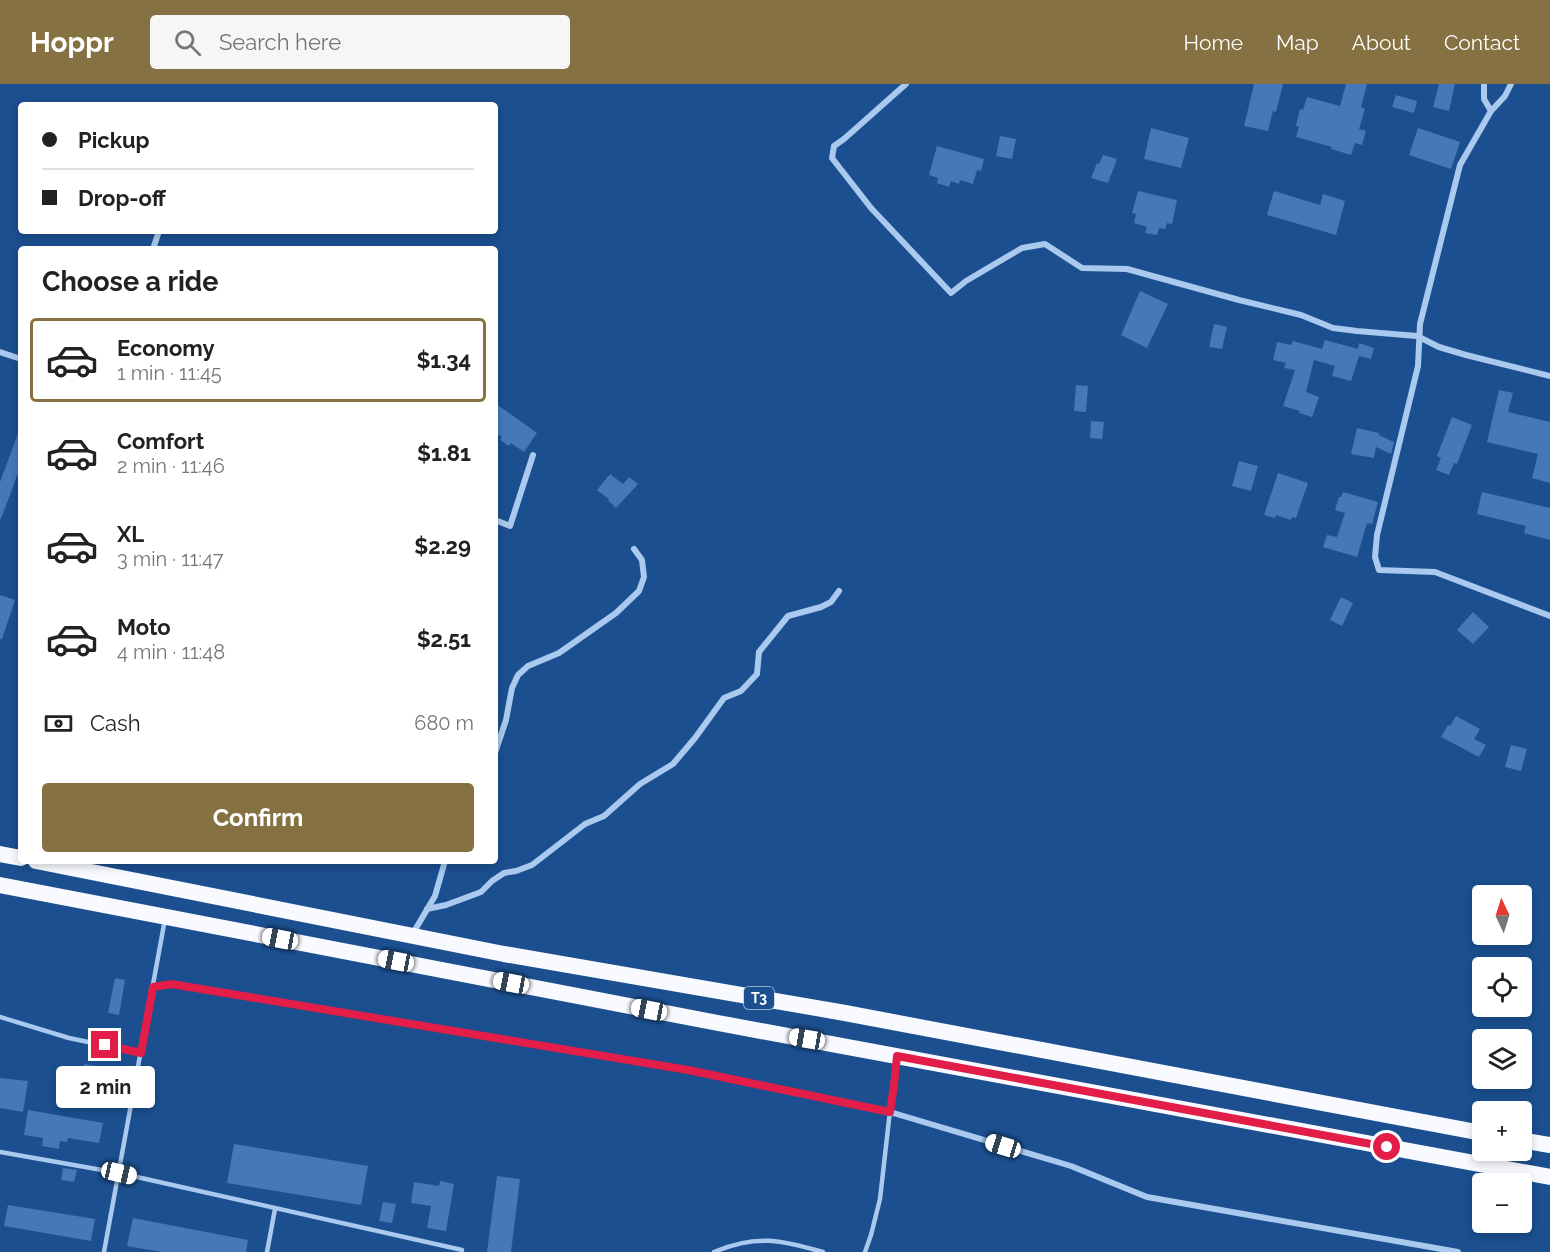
<!DOCTYPE html>
<html lang="en">
<head>
<meta charset="utf-8">
<style>
	:root { --surface:#fff; --page:#f6f6f6; --text:#222; --muted:#767676; --line:#e0e0e0; --accent:#857141 }
	body { margin:0; font-family:Raleway,sans-serif; background:var(--page); color:var(--text); height:100vh; display:flex; flex-direction:column; font-size:22px; white-space:nowrap }
	* { box-sizing:border-box; margin:0 }
	p { font-size:20px; color:var(--muted) }
	.icon { flex:none; width:33px; height:33px; fill:none; stroke:currentColor; stroke-width:2; stroke-linecap:round; stroke-linejoin:round }
	.map { position:relative; flex:1; overflow:hidden }
	.sheet { position:absolute; left:18px; top:162px; width:480px; height:618px; display:flex; flex-direction:column; background:var(--surface); border-radius:6px; box-shadow:0 3px 9px #0003 }
	.sheet>* { flex:none }
	.top-card { position:absolute; left:18px; top:18px; width:480px; height:132px; border-radius:6px; box-shadow:0 3px 9px #0003; display:grid; align-content:center; height:132px; padding:0 24px; background:var(--surface) }
	.needle { width:39px; rotate:356deg }
	.buttons { position:absolute; left:1472px; top:801px; display:grid; gap:12px }
	.buttons a { display:grid; place-items:center; width:60px; height:60px; border-radius:6px; background:var(--surface); box-shadow:0 3px 9px #0003; font-size:30px }
	.end { position:absolute; width:27px; height:27px; margin:-14px; border:8px solid #e11d48; background:#fff; box-shadow:0 0 0 3px #fff }
	.from { border-radius:50% }
	.bubble { position:absolute; height:42px; border-radius:6px; background:var(--surface); box-shadow:0 3px 9px #0003; font-size:20px; font-weight:700; line-height:42px; text-align:center }
	.car { position:absolute; width:18px; height:36px; margin:-18px -9px; border-radius:8px; box-shadow:0 0 4px 2px #0007; background:linear-gradient(#fff 24%,#345 0 40%,#fff 0 76%,#345 0 86%,#fff 0) }
	.top-card b { display:flex; align-items:center; gap:21px; height:57px; font-size:22px }
	.top-card b+b { border-top:2px solid var(--line) }
	.top-card i { width:15px; height:15px; background:var(--text) }
	ul { padding:0; list-style:none }
	li { display:flex; align-items:center; gap:18px; height:84px; margin:0 12px 9px; padding:0 12px; border:3px solid transparent; border-radius:6px }
	li div { flex:1 }
	li b { display:block; font-size:22px }
	li em { font-style:normal; font-weight:700 }
	li.on { border-color:var(--accent) }
	li>.icon { width:54px; height:54px; stroke-width:1.5 }
	h2 { padding:0 24px; font-size:27px; line-height:72px }
	.pay { display:flex; align-items:center; gap:15px; height:66px; padding:0 24px; font-size:22px }
	.pay p { margin-inline-start:auto }
	.cta { display:flex; gap:12px; margin-top:auto; padding:12px 24px }
	.cta a { flex:1; height:69px; border-radius:6px; background:var(--accent); color:#fff; font-size:24px; font-weight:700; line-height:69px; text-align:center }
	header { display:flex; align-items:center; gap:36px; box-sizing:border-box; height:84px; padding:0 30px; background:var(--accent); color:#fff }
	header strong { font-size:28px }
	nav { display:flex; gap:33px; margin-inline-start:auto; font-size:21px }
	.search { width:420px; height:54px; background:var(--page); display:flex; align-items:center; gap:15px; box-sizing:border-box; padding:0 21px; border-radius:6px; color:var(--muted); font-size:22px }
	.map>svg:first-child { display:block }
	.building { fill:#4478b7 }
	.lines { fill:none; stroke-linecap:round; stroke-linejoin:round }
	.service { stroke:#a9c9ee; stroke-width:4.5 }
	.minor { stroke:#a9c9ee; stroke-width:6 }
	.trunk { stroke:#f8faff; stroke-width:16 }
	.route { stroke:#e11d48; stroke-width:8 }
	.labels { text-anchor:middle; dominant-baseline:central; stroke-width:4.5; stroke-linejoin:round; paint-order:stroke }
	.shield { fill:#1b4f8f; stroke:#bbcadd; stroke-width:1.5 }
	.shield-label { font-size:14px; font-weight:bold; fill:#fff }
</style>
</head>
<body>
<header>
<strong>Hoppr</strong>
<div class="search"><svg class="icon" aria-label="search" viewBox="0 0 24 24"><circle cx="10" cy="10" r="6"/><path d="M15 15l6 6"/></svg>Search here</div>
<nav><a>Home</a><a>Map</a><a>About</a><a>Contact</a></nav>
</header>
<div class="map">
<svg width="1550" height="1168" viewBox="0 0 1550 1168">
	<rect width="100%" height="100%" fill="#1b4f8f"/>
	<g class="building">
		<path d="M1254 0H1283L1276 28 1273 27 1268 47 1244 42Z"/>
		<path d="M1346 0H1367L1361 23 1365 25 1359 45 1366 47 1362 61 1355 59 1351 71 1331 65 1332 63 1296 53 1299 43 1296 42 1300 25 1303 26 1307 13 1340 22Z"/>
		<path d="M1439 0H1455L1449 27 1433 23Z"/>
		<path d="M1396 11 1417 17 1414 29 1392 23Z"/>
		<path d="M1151 44 1189 54 1181 84 1144 75Z"/>
		<path d="M1418 44 1460 58 1451 85 1409 71Z"/>
		<path d="M1000 52 1016 55 1012 75 996 72Z"/>
		<path d="M937 62 984 75 981 87 977 86 973 100 960 96 959 100 951 97 949 103 937 99 938 94 929 91Z"/>
		<path d="M1103 71 1117 75 1108 99 1091 94 1097 79 1099 80Z"/>
		<path d="M1138 107 1177 116 1172 140 1167 139 1165 145 1159 144 1157 151 1145 149 1147 143 1134 139 1136 130 1132 129Z"/>
		<path d="M1274 107 1320 121 1323 110 1345 117 1336 151 1267 131Z"/>
		<path d="M1140 207 1168 220 1147 264 1121 251Z"/>
		<path d="M1214 240 1227 243 1222 265 1209 263Z"/>
		<path d="M1325 256 1358 265 1359 259 1374 264 1371 275 1359 272 1351 297 1332 292 1335 282 1314 276 1306 308 1319 313 1312 333 1299 329 1300 327 1283 322 1295 286 1284 284 1286 279 1273 276 1277 258 1291 261 1293 257 1322 265Z"/>
		<path d="M1076 301 1088 302 1086 328 1074 327Z"/>
		<path d="M1499 306 1513 309 1508 328 1550 338V399L1532 394 1538 370 1487 358Z"/>
		<path d="M495 319 537 349 524 368 511 359 509 362 500 356 502 353 495 348Z"/>
		<path d="M1452 333 1472 341 1457 380 1454 379 1449 391 1436 386 1441 374 1437 372Z"/>
		<path d="M1091 337 1104 338 1102 355 1090 354Z"/>
		<path d="M20 344H21V381L1 435H0V398Z"/>
		<path d="M1357 344 1379 349V351L1394 358 1391 370 1376 363 1374 374 1351 370Z"/>
		<path d="M1239 377 1258 382 1251 407 1232 402Z"/>
		<path d="M1278 389 1308 399 1296 434 1292 433 1291 436 1276 431 1275 434 1264 431Z"/>
		<path d="M610 390 623 400 629 393 638 400 616 424 608 416 609 415 597 406Z"/>
		<path d="M1343 408 1378 418 1372 440 1367 439 1357 473 1323 463 1327 451 1337 453 1345 429 1335 426 1339 413H1341Z"/>
		<path d="M1482 408 1550 424V456L1524 449 1526 442 1477 430Z"/>
		<path d="M0 511 15 516 2 555H0Z"/>
		<path d="M1341 513 1353 519 1342 542 1330 536Z"/>
		<path d="M1473 528 1489 543 1473 560 1457 546Z"/>
		<path d="M1456 632 1480 645 1474 655 1486 661 1479 673 1441 653 1448 641 1450 642Z"/>
		<path d="M1511 661 1527 665 1521 687 1505 683Z"/>
		<path d="M115 894 125 896 119 931 108 929Z"/>
		<path d="M84 980 123 986 121 1000 81 994Z"/>
		<path d="M0 994 28 997 23 1028 0 1024Z"/>
		<path d="M28 1026 103 1039 99 1059 68 1054 67 1058 60 1057 59 1065 42 1062 43 1054 24 1051Z"/>
		<path d="M234 1060 368 1082 361 1121 227 1099Z"/>
		<path d="M63 1084 77 1086 74 1098 61 1096Z"/>
		<path d="M497 1092 520 1095 511 1168H487Z"/>
		<path d="M440 1097 454 1100 446 1147 427 1144 431 1122 411 1119 414 1098 439 1102Z"/>
		<path d="M383 1118 396 1120 392 1139 379 1137Z"/>
		<path d="M8 1121 95 1135 91 1157 4 1142Z"/>
		<path d="M133 1134 248 1156 246 1168H161L127 1162Z"/>
	</g>
	<g class="lines">
		<g class="service">
			<path d="M0 933 69 954 141 969"/>
			<path d="M0 1068 119 1089 462 1166"/>
			<path d="M104 1168 165 835"/>
			<path d="M267 1168 275 1125"/>
			<path d="M714 1168C756 1150 781 1156 823 1168"/>
			<path d="M865 1168 871 1151 880 1115 896 974"/>
		</g>
		<g class="minor">
			<path d="M906 0 844 55 834 62 832 74 871 124 951 209 966 197 1022 164 1045 160 1082 184 1127 185 1239 216 1301 231 1333 244 1357 247 1417 252 1439 263 1466 271 1550 292"/>
			<path d="M1484 0V15L1491 27"/>
			<path d="M1511 0 1505 12 1491 27 1460 81 1420 240 1418 282 1377 451 1375 473 1379 486 1435 488 1550 532"/>
			<path d="M153 165 159 147"/>
			<path d="M0 268 21 275"/>
			<path d="M495 436 510 442 533 371"/>
			<path d="M495 669 506 636 512 604 518 591 528 582 559 569 616 529 639 507 644 493 642 476 634 465"/>
			<path d="M427 825 446 821 481 808 492 797 504 789 516 787 532 781 585 740 604 732 640 700 673 680 695 654 724 614 741 607 757 590 759 568 788 532 821 523 831 518 839 507"/>
			<path d="M412 851 435 812 445 777"/>
			<path d="M153 903 171 900 689 986 890 1028 1071 1082 1147 1113 1458 1168"/>
		</g>
		<g class="trunk">
			<path d="M0 770 21 774"/>
			<path d="M36 777 504 870 845 929 1482 1049"/>
			<path d="M0 801 718 939 1550 1093"/>
			<path d="M1521 1056 1550 1061"/>
		</g>
	</g>
	<g class="lines">
		<path class="route" d="M105 961 141 969 153 903 171 900 688 986 890 1028 894 1001 897 972 1387 1063"/>
	</g>
	<g class="labels">
		<rect class="shield" x="744" y="903" width="30" height="22" rx="4.5"/>
		<g class="shield-label">
			<text x="759" y="914">T3</text>
		</g>
	</g>
</svg>
<div class="buttons">
<a><svg class="needle" viewBox="-14 -14 28 28"><path d="M0-13l5 13h-10z" fill="#e53935"/><path d="M0 13l5-13h-10z" fill="#767676"/></svg></a>
<a><svg class="icon" aria-label="locate" viewBox="0 0 24 24"><circle cx="12" cy="12" r="6"/><path d="M12 2v4M12 18v4M2 12h4M18 12h4"/></svg></a>
<a><svg class="icon" aria-label="layers" viewBox="0 0 24 24"><path d="M12 4l9 5-9 5-9-5zM3 14l9 5 9-5"/></svg></a>
<a>+</a>
<a>−</a>
</div>
<i class="end from" style="left:1387px;top:1063px"></i>
<i class="end" style="left:105px;top:961px"></i>
<div class="bubble" style="left:56px;top:982px;width:99px">2 min</div>
<i class="car" style="left:280px;top:855px;rotate:281deg"></i>
<i class="car" style="left:396px;top:877px;rotate:281deg"></i>
<i class="car" style="left:511px;top:899px;rotate:281deg"></i>
<i class="car" style="left:649px;top:926px;rotate:281deg"></i>
<i class="car" style="left:807px;top:955px;rotate:280deg"></i>
<i class="car" style="left:1003px;top:1062px;rotate:287deg"></i>
<i class="car" style="left:119px;top:1089px;rotate:103deg"></i>
<div class="top-card">
<b><i class="from"></i>Pickup</b>
<b><i></i>Drop-off</b>
</div>
<section class="sheet">
<h2>Choose a ride</h2>
<ul>
<li class="on"><svg class="icon" aria-label="car" viewBox="0 0 24 24"><path d="M5 17H2v-5l4-1 3-4h7l3 4 3 1v5h-3M9 17h6M6 11h13"/><circle cx="7" cy="17" r="2"/><circle cx="17" cy="17" r="2"/></svg><div><b>Economy</b><p>1 min · 11:45</p></div><em>$1.34</em></li>
<li><svg class="icon" aria-label="car" viewBox="0 0 24 24"><path d="M5 17H2v-5l4-1 3-4h7l3 4 3 1v5h-3M9 17h6M6 11h13"/><circle cx="7" cy="17" r="2"/><circle cx="17" cy="17" r="2"/></svg><div><b>Comfort</b><p>2 min · 11:46</p></div><em>$1.81</em></li>
<li><svg class="icon" aria-label="car" viewBox="0 0 24 24"><path d="M5 17H2v-5l4-1 3-4h7l3 4 3 1v5h-3M9 17h6M6 11h13"/><circle cx="7" cy="17" r="2"/><circle cx="17" cy="17" r="2"/></svg><div><b>XL</b><p>3 min · 11:47</p></div><em>$2.29</em></li>
<li><svg class="icon" aria-label="car" viewBox="0 0 24 24"><path d="M5 17H2v-5l4-1 3-4h7l3 4 3 1v5h-3M9 17h6M6 11h13"/><circle cx="7" cy="17" r="2"/><circle cx="17" cy="17" r="2"/></svg><div><b>Moto</b><p>4 min · 11:48</p></div><em>$2.51</em></li>
</ul>
<div class="pay"><svg class="icon" aria-label="cash" viewBox="0 0 24 24"><path d="M3 7h18v10H3z"/><circle cx="12" cy="12" r="2"/></svg>Cash<p>680 m</p></div>
<div class="cta"><a>Confirm</a></div>
</section>
</div>
</body>
</html>
